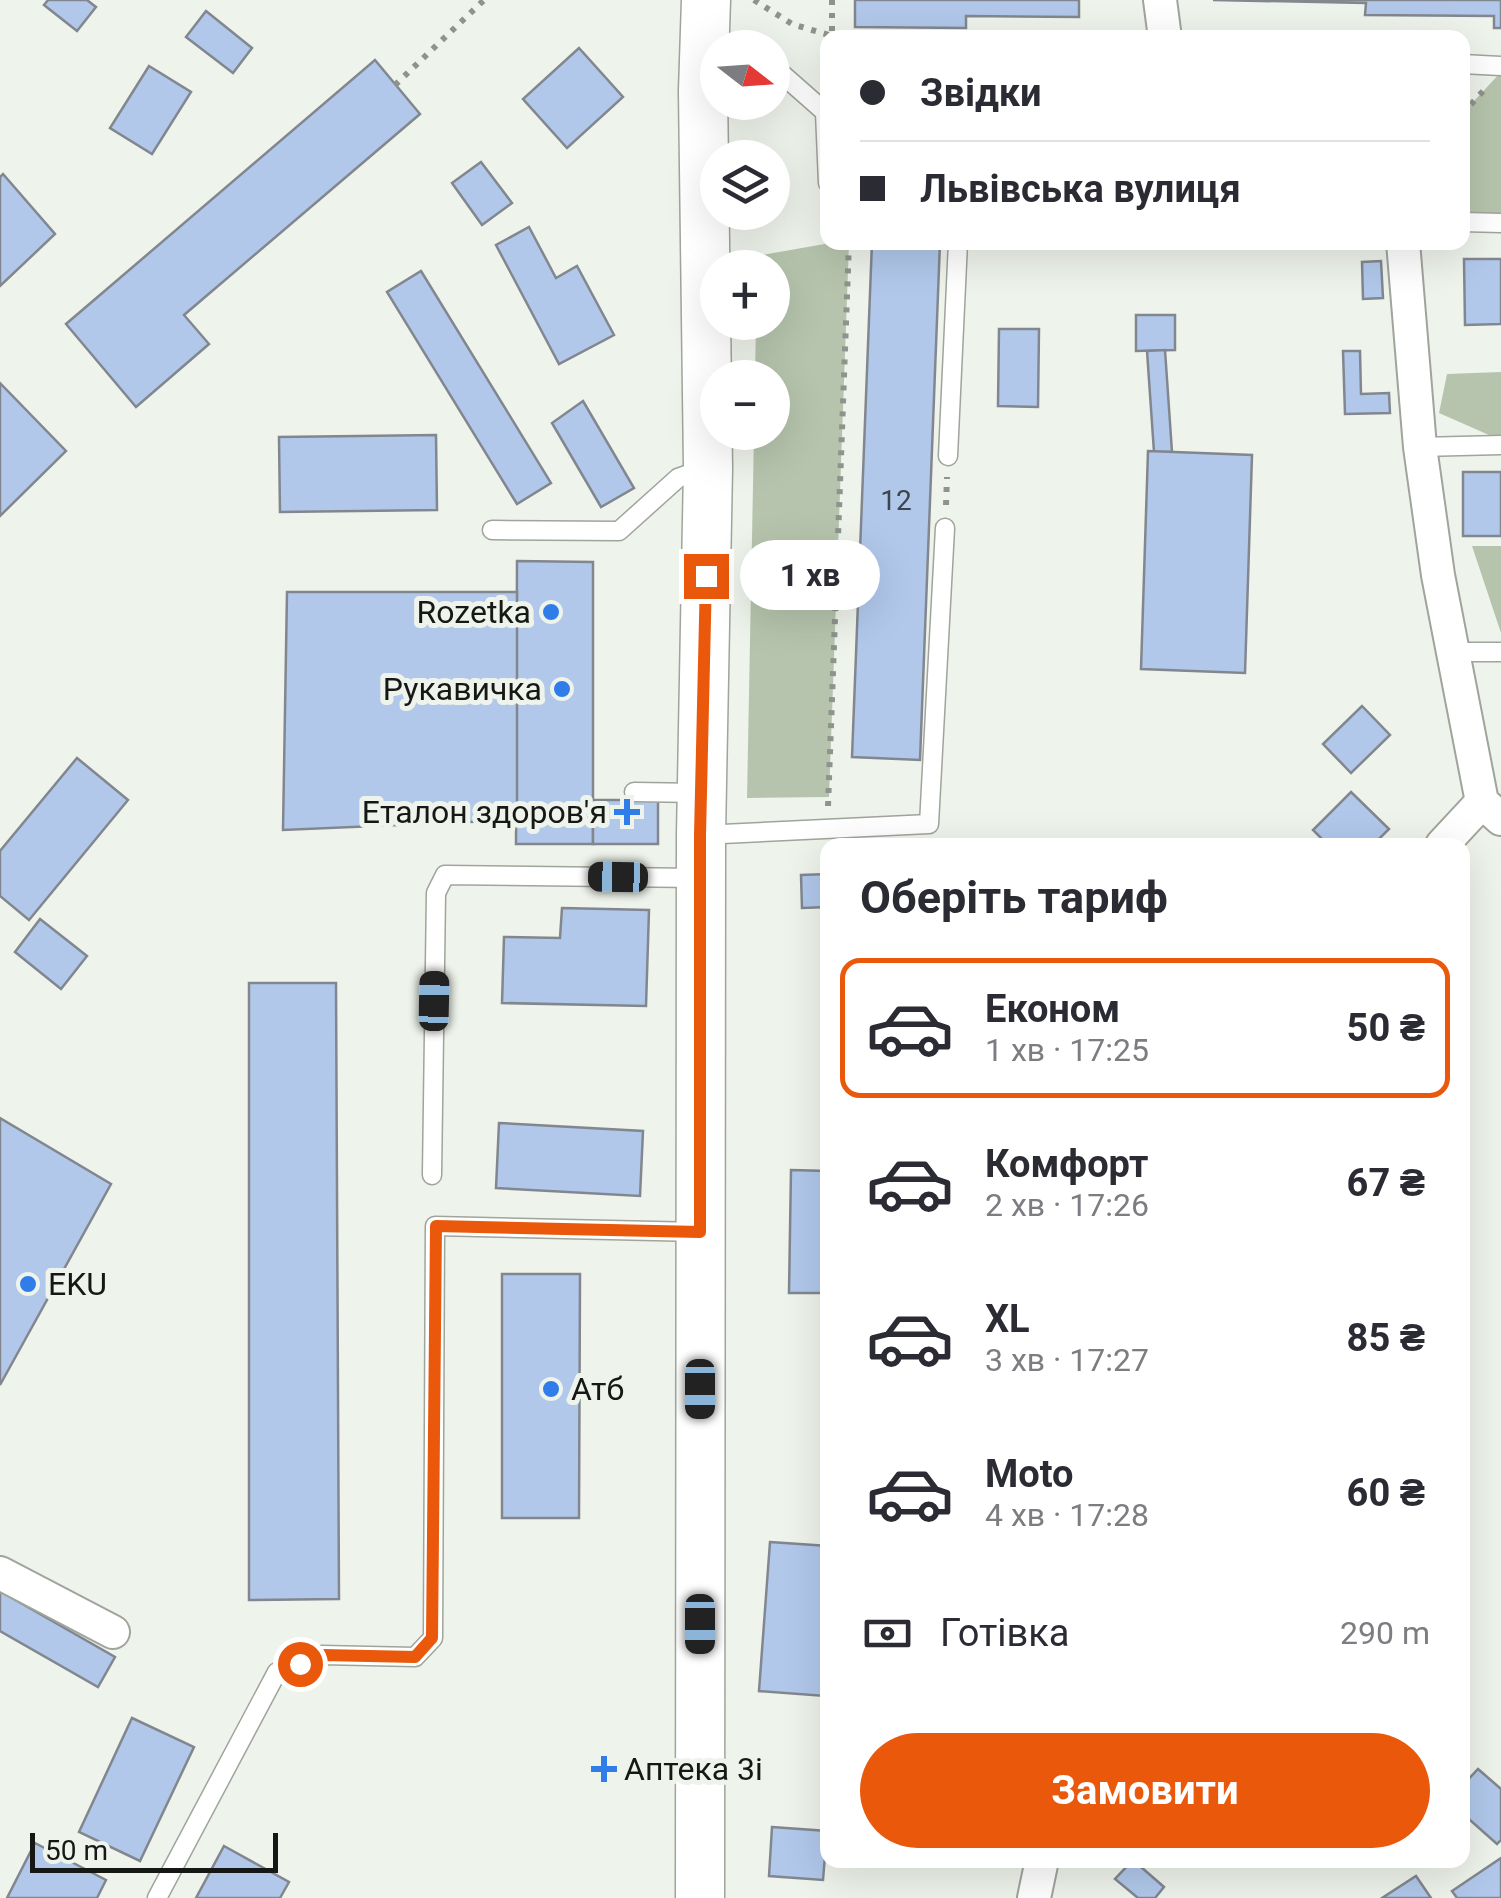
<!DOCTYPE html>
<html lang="uk">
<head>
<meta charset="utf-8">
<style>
	:root { --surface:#fff; --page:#f7f7f7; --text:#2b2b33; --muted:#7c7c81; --line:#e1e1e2; --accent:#ea580c }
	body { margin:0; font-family:Roboto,sans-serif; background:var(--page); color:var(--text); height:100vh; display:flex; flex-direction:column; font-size:38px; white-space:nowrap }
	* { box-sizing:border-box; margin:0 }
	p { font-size:32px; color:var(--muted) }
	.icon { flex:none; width:55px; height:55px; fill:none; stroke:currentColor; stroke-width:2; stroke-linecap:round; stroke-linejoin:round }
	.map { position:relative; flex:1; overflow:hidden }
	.sheet { position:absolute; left:820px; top:838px; width:650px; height:1030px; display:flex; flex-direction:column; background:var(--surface); border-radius:20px; box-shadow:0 10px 40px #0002 }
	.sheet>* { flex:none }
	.top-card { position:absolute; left:820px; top:30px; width:650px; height:220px; border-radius:20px; box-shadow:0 10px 40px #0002; display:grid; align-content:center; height:220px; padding:0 40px; background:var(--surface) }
	.needle { width:65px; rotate:107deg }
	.controls { position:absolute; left:700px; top:30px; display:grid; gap:20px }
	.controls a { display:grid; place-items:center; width:90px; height:90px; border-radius:50%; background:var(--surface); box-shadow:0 10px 40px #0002; font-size:50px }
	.scale { position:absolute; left:30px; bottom:25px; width:248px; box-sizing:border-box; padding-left:10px; border:5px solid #161815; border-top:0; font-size:28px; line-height:35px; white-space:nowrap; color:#161815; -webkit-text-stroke:8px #eef3eb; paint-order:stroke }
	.end { position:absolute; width:45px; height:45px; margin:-22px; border:12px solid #ea580c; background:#fff; box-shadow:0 0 0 5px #fff }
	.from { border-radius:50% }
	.bubble { position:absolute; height:70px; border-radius:35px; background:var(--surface); box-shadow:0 10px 40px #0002; font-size:32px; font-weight:700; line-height:70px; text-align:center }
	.car { position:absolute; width:30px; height:60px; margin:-30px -15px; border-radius:12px; box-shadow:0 0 8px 2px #0007; background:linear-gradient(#222 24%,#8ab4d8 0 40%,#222 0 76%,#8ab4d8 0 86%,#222 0) }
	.top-card b { display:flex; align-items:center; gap:35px; height:95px; font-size:38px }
	.top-card b+b { border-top:2px solid var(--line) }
	.top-card i { width:25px; height:25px; background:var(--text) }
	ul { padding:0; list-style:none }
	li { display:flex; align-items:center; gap:30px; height:140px; margin:0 20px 15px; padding:0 20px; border:5px solid transparent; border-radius:20px }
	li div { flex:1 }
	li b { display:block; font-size:38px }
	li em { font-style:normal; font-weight:700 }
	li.current { border-color:var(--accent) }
	li>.icon { width:90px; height:90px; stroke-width:1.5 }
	h2 { padding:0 40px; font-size:45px; line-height:120px }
	.pay { display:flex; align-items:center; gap:25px; height:110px; padding:0 40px; font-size:38px }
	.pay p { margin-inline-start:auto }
	.action { display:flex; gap:20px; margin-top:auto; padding:20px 40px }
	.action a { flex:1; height:115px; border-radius:60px; background:var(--accent); color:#fff; font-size:40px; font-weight:700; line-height:115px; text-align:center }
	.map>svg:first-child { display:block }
	.green { fill:#b6c4ad }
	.building { fill:#b1c8eb; stroke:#82878f; stroke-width:2.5 }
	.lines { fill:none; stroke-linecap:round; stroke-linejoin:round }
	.lane-casing { stroke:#9fa49c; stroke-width:21 }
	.street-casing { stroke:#9fa49c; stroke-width:36 }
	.secondary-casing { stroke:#9fa49c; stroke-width:51 }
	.path { stroke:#8f938d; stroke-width:6; stroke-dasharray:5 8; stroke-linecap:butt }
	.lane { stroke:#fff; stroke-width:18 }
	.street { stroke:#fff; stroke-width:32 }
	.secondary { stroke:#fff; stroke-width:48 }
	.route { stroke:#ea580c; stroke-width:12 }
	.poi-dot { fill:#307ce8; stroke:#eef3eb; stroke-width:4 }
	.labels { text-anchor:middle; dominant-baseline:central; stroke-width:10; stroke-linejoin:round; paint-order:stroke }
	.number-label { font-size:28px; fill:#3d444a }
	.poi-label { font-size:32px; fill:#161815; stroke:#eef3eb; text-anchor:end }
</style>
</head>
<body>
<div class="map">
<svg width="1501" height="1898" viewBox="0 0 1501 1898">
	<rect width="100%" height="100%" fill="#eef3eb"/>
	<g class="green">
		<path d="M1501 72V223L1463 222 1462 114Z"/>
		<path d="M836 242 849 243 829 797 747 798 754 433 772 432V378L755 377 756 323 772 322V268L757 267V256Z"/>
		<path d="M1501 372V435H1489L1439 413 1447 374Z"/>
		<path d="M1501 546V633L1472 546Z"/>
	</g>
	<g class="building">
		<path d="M48 0H87L96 7 77 31 44 5Z"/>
		<path d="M855 0H1079V17L966 16V28L855 27Z"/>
		<path d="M1213 0H1501V28H1494V16L1365 15 1366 3Z"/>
		<path d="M206 11 252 48 233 73 186 37Z"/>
		<path d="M579 48 623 97 567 148 523 99Z"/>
		<path d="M375 60 420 114 184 315 209 344 136 407 66 324Z"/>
		<path d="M149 66 191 92 152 154 110 128Z"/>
		<path d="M481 162 512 203 482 225 452 183Z"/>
		<path d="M3 174 55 234 0 286V177Z"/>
		<path d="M529 227 556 278 577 266 614 335 559 364 496 245Z"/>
		<path d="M872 242H940L920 760 852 757Z"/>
		<path d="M1464 259H1501V324L1465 325Z"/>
		<path d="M1381 261 1383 298 1363 299 1362 262Z"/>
		<path d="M421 271 551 483 517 504 387 292Z"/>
		<path d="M1136 315H1175V350L1136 351Z"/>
		<path d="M999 329H1039L1038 407 998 406Z"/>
		<path d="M1165 350 1172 452H1154L1147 351Z"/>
		<path d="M1343 351H1360L1361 394 1389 393 1390 413 1345 414Z"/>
		<path d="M0 383 66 451 0 516Z"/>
		<path d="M583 401 634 488 601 507 552 423Z"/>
		<path d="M436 435 437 510 280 512 279 437Z"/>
		<path d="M1148 451 1252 455 1245 673 1141 669Z"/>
		<rect x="1463" y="472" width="38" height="64"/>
		<path d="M517 561 593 562V844H516Z"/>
		<path d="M287 592H517V820L283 830Z"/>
		<path d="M1362 706 1390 735 1351 773 1323 744Z"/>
		<path d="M77 758 128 800 29 920 0 896V851Z"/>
		<path d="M1351 792 1389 829 1373 845H1328L1313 830Z"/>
		<rect x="593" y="800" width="65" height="44"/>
		<path d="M828 874V907L802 908 801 875Z"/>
		<path d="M562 908 649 910 646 1006 502 1003 504 937 560 938Z"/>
		<path d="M40 919 87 956 61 989 15 952Z"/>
		<path d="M249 983H336L339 1599 249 1600Z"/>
		<path d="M0 1118 111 1184 0 1385Z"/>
		<path d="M499 1123 643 1131 640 1196 496 1188Z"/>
		<path d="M791 1170 828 1171V1293H789Z"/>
		<path d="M502 1274H580L579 1518H502Z"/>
		<path d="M770 1542 828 1546 825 1696 759 1691Z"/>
		<path d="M0 1591 115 1657 98 1687 0 1631Z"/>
		<path d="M132 1718 194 1747 140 1861 79 1832Z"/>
		<path d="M1478 1769 1501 1789V1840L1497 1844 1462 1813V1786Z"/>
		<path d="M772 1827 827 1831 823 1880 769 1876Z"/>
		<path d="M35 1843 106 1880 97 1898H7Z"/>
		<path d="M224 1846 289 1882 280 1898H196Z"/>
		<path d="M1501 1858V1898H1457L1452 1891Z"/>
		<path d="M1133 1860 1164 1887 1155 1898H1138L1115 1879Z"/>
		<path d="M1416 1876 1431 1898H1382Z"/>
	</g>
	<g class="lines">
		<defs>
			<g id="lane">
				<path d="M1462 64 1501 66"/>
				<path d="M772 77 783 75 825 112 828 183"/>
				<path d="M1462 222 1501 223"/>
				<path d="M1420 447 1501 445"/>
				<path d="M948 456 958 242"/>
				<path d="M492 530 619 531 678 478 703 469"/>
				<path d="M1454 652H1501"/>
				<path d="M634 792 701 793"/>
				<path d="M701 835 929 824 945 528"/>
				<path d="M432 1175 436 893 445 875 698 878"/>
				<path d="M157 1898 277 1672 322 1655 415 1657 433 1638 435 1226 700 1232"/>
			</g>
			<g id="street">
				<path d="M1160 0 1165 38"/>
				<path d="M1403 242 1420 447 1438 575 1482 802 1501 819"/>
				<path d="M1442 845 1482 802"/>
				<path d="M0 1573 113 1632"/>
				<path d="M1034 1898 1042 1860"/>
			</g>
			<path id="secondary" d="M700 1898 701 835 708 468 703 91 706 0"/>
		</defs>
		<use href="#lane" class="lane-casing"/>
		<use href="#street" class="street-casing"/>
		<use href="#secondary" class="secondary-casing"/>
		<g class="path">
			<path d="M754 0 792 24 832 36"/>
			<path d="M832 0V38"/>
			<path d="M395 85 484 0"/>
			<path d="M1462 114 1485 89"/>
			<path d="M946 505 947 477"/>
			<path d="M828 806 849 242"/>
		</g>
		<use href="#lane" class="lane"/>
		<use href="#street" class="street"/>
		<use href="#secondary" class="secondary"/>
	</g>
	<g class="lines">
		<path class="route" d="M300 1664 322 1655 415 1657 432 1638 436 1226 700 1232V835L706 576"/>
	</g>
	<g class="poi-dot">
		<circle cx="551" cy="612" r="10"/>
		<circle cx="562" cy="689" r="10"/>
		<path d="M622 797h10v10h10v10h-10v10h-10v-10h-10v-10h10z"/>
		<circle cx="28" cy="1284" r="10"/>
		<circle cx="551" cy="1389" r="10"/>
		<path d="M599 1754h10v10h10v10h-10v10h-10v-10h-10v-10h10z"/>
	</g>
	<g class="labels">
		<g class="number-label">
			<text x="896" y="500">12</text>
		</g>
		<g class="poi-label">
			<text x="531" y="612">Rozetka</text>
			<text x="542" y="689">Рукавичка</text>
			<text x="607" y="812">Еталон здоров'я</text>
			<text x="48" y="1284" text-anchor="start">EKU</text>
			<text x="571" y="1389" text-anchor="start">Атб</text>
			<text x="624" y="1769" text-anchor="start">Аптека 3і</text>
		</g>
	</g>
</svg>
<div class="controls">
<a><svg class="needle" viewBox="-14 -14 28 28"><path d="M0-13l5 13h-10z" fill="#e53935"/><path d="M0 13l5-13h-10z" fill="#7c7c81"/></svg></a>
<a><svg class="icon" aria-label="layers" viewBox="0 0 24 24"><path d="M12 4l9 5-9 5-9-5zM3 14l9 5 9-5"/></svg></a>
<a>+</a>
<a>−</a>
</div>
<div class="scale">50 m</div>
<i class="end from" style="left:300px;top:1664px"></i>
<i class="end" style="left:706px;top:576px"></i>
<div class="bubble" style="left:740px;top:540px;width:140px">1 хв</div>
<i class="car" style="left:618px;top:877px;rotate:271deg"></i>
<i class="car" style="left:434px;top:1001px;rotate:1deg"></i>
<i class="car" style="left:700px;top:1389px;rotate:180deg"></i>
<i class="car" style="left:700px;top:1624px;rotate:180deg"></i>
<div class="top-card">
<b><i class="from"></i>Звідки</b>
<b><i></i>Львівська вулиця</b>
</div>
<section class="sheet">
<h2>Оберіть тариф</h2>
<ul>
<li class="current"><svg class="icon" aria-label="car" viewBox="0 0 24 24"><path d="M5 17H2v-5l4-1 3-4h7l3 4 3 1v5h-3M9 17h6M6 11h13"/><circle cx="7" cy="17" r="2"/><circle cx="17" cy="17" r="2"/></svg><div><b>Економ</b><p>1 хв · 17:25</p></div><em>50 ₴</em></li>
<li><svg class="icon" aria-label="car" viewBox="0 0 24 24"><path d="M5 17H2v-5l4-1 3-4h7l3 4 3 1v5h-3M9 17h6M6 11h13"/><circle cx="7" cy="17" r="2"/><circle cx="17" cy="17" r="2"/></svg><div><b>Комфорт</b><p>2 хв · 17:26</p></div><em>67 ₴</em></li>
<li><svg class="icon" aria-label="car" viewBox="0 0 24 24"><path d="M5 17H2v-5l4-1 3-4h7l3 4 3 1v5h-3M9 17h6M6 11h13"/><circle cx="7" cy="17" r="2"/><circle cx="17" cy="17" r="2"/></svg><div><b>XL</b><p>3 хв · 17:27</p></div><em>85 ₴</em></li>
<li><svg class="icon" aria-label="car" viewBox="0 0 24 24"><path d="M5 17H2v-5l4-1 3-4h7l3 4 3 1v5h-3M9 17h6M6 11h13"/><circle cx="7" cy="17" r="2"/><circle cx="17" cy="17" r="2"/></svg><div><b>Moto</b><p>4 хв · 17:28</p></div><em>60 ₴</em></li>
</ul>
<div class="pay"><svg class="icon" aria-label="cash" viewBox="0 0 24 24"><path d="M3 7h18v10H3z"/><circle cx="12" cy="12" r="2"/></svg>Готівка<p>290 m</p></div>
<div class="action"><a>Замовити</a></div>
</section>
</div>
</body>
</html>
